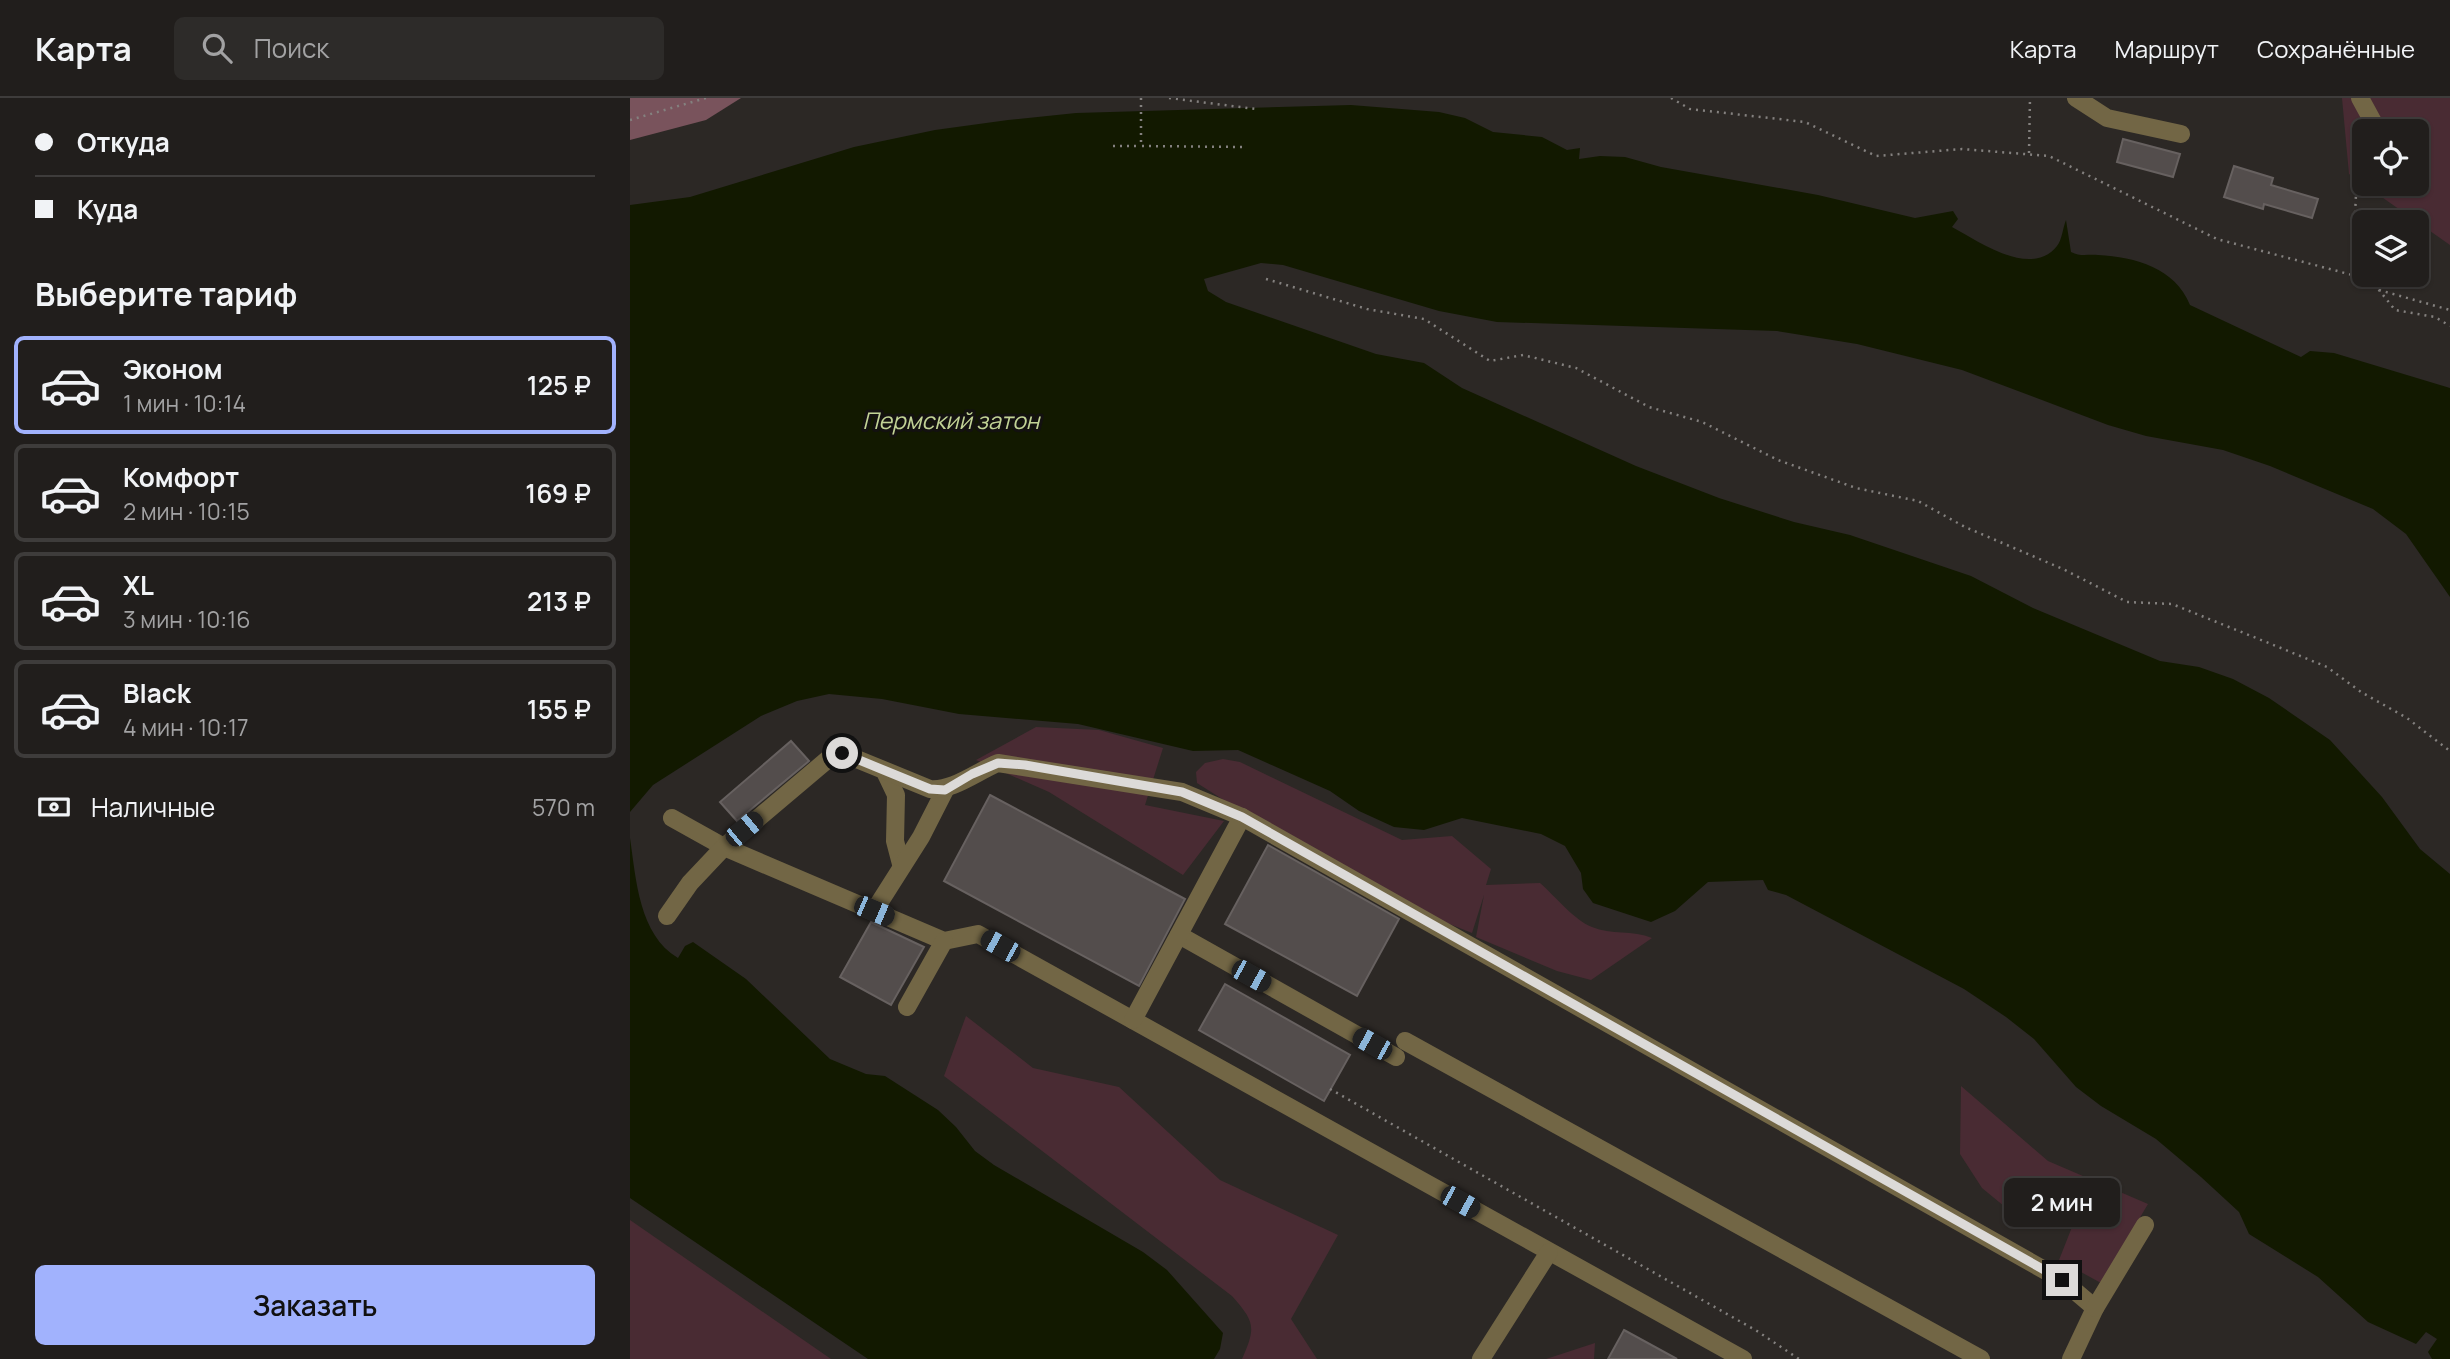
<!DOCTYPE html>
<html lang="ru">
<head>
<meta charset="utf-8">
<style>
	:root { --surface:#211e1c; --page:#2d2b29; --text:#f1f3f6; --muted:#a2a2a3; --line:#3e3c3b; --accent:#a1b2fd }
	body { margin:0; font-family:Manrope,sans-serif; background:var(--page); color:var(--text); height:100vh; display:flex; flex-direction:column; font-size:26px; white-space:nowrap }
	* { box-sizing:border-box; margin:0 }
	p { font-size:23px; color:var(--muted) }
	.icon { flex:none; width:38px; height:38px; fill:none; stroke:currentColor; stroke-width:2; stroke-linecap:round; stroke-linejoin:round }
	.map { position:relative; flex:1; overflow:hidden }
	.side { display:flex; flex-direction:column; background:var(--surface); width:630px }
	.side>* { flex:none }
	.banner { display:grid; align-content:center; height:154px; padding:0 35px; background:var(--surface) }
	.tools { position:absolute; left:1722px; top:21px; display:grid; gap:14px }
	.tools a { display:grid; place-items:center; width:77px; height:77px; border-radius:10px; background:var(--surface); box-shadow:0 2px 5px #0004,0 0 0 2px var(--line); font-size:35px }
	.end { position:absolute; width:32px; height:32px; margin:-16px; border:9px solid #dcdad8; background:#111; box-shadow:0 0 0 4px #111 }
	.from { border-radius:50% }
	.bubble { position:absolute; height:49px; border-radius:10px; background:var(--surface); box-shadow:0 2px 5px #0004,0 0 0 2px var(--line); font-size:23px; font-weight:600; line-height:49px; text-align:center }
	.car { position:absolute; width:21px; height:42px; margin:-21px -10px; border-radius:9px; box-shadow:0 0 5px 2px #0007; background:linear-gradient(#222 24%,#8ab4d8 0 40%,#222 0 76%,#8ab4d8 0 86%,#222 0) }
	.banner b { display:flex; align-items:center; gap:24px; height:66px; font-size:26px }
	.banner b+b { border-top:2px solid var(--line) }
	.banner i { width:18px; height:18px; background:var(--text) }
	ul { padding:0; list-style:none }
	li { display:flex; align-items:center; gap:21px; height:98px; margin:0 14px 10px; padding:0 21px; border:4px solid var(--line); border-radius:10px }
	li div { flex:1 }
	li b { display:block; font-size:26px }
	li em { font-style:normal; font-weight:600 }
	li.selected { border-color:var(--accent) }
	li>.icon { width:63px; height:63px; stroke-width:1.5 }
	h2 { padding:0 35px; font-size:32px; line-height:84px }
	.pay { display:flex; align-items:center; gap:18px; height:77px; padding:0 35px; font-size:26px }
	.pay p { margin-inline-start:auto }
	.action { display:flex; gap:14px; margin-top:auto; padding:14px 35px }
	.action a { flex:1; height:80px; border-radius:10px; background:var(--accent); color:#111; font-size:28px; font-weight:600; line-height:80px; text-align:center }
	header { display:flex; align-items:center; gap:42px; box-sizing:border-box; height:98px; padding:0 35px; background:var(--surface); border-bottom:2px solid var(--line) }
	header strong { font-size:33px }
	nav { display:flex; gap:38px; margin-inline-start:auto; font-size:24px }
	.search { width:490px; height:63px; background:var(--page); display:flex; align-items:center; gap:18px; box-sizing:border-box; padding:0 24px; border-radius:10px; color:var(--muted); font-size:26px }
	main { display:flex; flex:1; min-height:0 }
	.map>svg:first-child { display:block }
	.green { fill:#492b33; fill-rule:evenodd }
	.forest { fill:#79535c }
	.water { fill:#121900 }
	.building { fill:#534d4c; stroke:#676160; stroke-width:2 }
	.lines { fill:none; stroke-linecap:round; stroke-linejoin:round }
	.path { stroke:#84817f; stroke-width:2.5; stroke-dasharray:2 5; stroke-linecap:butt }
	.minor { stroke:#726645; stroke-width:18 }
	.route { stroke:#dcdad8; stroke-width:9 }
	.labels { text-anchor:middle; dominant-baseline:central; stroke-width:6; stroke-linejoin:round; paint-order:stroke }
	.water-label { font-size:23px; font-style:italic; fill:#c2d396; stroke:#131110 }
</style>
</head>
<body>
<header>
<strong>Карта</strong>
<div class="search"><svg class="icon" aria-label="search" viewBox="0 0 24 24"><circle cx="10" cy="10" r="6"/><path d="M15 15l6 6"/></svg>Поиск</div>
<nav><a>Карта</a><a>Маршрут</a><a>Сохранённые</a></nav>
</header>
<main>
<section class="side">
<div class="banner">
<b><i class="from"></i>Откуда</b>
<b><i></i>Куда</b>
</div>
<h2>Выберите тариф</h2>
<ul>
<li class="selected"><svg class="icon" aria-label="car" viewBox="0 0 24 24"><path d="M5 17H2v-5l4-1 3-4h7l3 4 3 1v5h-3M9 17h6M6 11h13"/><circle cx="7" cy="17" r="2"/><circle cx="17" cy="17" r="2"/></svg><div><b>Эконом</b><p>1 мин · 10:14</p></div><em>125 ₽</em></li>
<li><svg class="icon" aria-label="car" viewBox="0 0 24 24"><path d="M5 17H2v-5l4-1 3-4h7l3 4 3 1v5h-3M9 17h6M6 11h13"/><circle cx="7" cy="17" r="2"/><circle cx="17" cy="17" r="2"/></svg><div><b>Комфорт</b><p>2 мин · 10:15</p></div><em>169 ₽</em></li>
<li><svg class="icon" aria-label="car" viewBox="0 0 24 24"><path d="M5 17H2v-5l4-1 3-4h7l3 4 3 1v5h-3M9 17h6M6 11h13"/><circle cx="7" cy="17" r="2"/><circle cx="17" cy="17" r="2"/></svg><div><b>XL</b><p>3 мин · 10:16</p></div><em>213 ₽</em></li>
<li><svg class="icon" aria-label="car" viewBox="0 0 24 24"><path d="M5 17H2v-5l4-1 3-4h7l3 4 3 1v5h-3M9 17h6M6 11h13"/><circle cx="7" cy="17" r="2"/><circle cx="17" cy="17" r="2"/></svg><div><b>Black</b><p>4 мин · 10:17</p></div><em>155 ₽</em></li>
</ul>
<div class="pay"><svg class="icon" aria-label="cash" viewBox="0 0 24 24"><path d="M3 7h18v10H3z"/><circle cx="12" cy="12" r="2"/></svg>Наличные<p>570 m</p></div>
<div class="action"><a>Заказать</a></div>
</section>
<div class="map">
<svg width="1820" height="1261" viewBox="0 0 1820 1261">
	<rect width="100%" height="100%" fill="#2c2825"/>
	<g class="green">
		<path d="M1712 0H1820V147L1719 76ZM1734 33H1787V86H1734Z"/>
		<path d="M406 629 469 632 533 650 515 707 594 723 553 777 419 694 346 662Z"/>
		<path d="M593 661 610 664 772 742 822 738 861 771 856 787 910 785C925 798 944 822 962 829 981 837 1003 832 1022 840L961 882 927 873 846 839 854 797 842 835 737 793 567 685 566 674 575 665Z"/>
		<path d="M336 918 403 970 489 989 590 1082 708 1137 661 1221 687 1261H612C626 1229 625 1224 602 1198L314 978Z"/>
		<path d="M1331 988 1418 1063 1518 1106 1471 1185 1429 1162 1444 1124 1411 1109 1397 1127 1352 1090 1330 1056Z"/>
		<path d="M0 1122 201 1261H0Z"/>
		<path d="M965 1245 964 1261H916Z"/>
	</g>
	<path class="forest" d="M0 0H111L76 22 0 42Z"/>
	<g class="water">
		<path d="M721 7 809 14 835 20 863 34 912 39 937 52 950 50 949 61 970 58 995 59 1031 69 1188 97 1285 120 1323 113 1328 121 1322 129C1348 143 1401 181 1427 148 1432 142 1433 129 1436 122L1441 154C1451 159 1457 156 1468 157 1506 159 1545 170 1560 207L1671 259 1680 253 1704 255 1820 290V499L1776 436 1743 411 1640 368 1593 352 1516 338 1478 327 1332 272 1227 246 1147 233 867 224 809 213 653 167 631 165 574 181 578 193 596 204 746 256 794 265 832 290 1006 368 1089 400 1164 424 1220 437 1341 478 1403 510 1530 563 1569 569 1603 581 1639 600 1700 642 1752 699 1790 751 1820 776V1261H1802L1798 1254 1807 1241 1796 1234 1786 1246 1738 1224 1688 1179 1619 1136 1609 1114 1571 1079 1526 1041 1471 1008 1446 989 1404 941 1376 919 1334 891 1156 797 1138 792 1133 782 1078 784 1045 813 1021 824 963 805 953 791 951 775 935 748 911 736 832 720 794 732 764 729 729 713 700 693 608 652 563 653 448 626 329 616 252 601 199 596 167 603 131 618 23 687 0 714V107L60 99 224 49 305 32 378 22 446 15Z"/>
		<path d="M0 740C6 781 9 837 48 860L55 848 63 844 116 881 200 961 236 976 255 978 308 1012 326 1029 345 1053 364 1067 513 1154 537 1172 593 1235 590 1251 584 1261H238L0 1100Z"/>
	</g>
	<g class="building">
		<path d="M1493 41 1550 56 1543 79 1487 64Z"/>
		<path d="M1604 68 1643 80 1641 87 1688 101 1682 120 1634 106 1633 111 1594 99Z"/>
		<path d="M161 643 179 663 107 723 90 704Z"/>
		<path d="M360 697 555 801 509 888 314 783Z"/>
		<path d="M638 747 769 821 727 898 595 826Z"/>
		<path d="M241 824 294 849 261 907 210 879Z"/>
		<path d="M595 886 720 957 694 1003 569 932Z"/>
		<path d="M994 1232 1047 1261H978Z"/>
	</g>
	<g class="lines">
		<g class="path">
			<path d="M511 0V48L613 49"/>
			<path d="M539 0 626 11"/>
			<path d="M1041 0 1060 11 1175 24 1246 58 1332 51 1419 58 1587 141 1741 182 1765 212 1805 219 1820 228"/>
			<path d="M0 22 76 0"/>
			<path d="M1729 36 1725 117 1734 155"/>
			<path d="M483 48H511"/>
			<path d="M1399 55 1400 0"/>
			<path d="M636 181 737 211 794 221 860 263 893 257 946 270 1019 309 1072 324 1148 362 1226 390 1288 403 1335 429 1433 471 1497 504 1542 506 1646 548 1697 569 1731 594 1777 620 1820 653"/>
			<path d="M1749 192 1820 212"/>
			<path d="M700 991 1127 1233 1169 1261"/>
		</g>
		<g class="minor">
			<path d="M1446 0 1477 20 1551 36"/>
			<path d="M1730 0 1748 33"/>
			<path d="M256 676 266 697 265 743 271 766"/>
			<path d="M42 720 94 749 314 843 348 836 1113 1261"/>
			<path d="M244 813 291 739 315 692"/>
			<path d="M37 818 60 785 94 749 203 657 212 655 300 691C323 693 346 674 368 665L552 694 612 719 1432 1182 1465 1210 1441 1261"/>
			<path d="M549 837 766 959"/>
			<path d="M277 909 314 843"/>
			<path d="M503 922 612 719"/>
			<path d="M775 943 1351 1261"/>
			<path d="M1465 1210 1515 1127"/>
			<path d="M851 1261 919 1154"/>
		</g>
	</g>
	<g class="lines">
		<path class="route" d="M212 655 300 691 315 692 342 676 368 665 395 667 552 694 612 719 1432 1182"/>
	</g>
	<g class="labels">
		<g class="water-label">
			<text x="321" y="322">Пермский затон</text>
		</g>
	</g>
</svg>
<div class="tools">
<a><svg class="icon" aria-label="locate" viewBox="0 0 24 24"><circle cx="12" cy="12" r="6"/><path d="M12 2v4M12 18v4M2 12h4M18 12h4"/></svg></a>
<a><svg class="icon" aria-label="layers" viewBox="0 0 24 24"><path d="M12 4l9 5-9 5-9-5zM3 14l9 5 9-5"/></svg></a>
</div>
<i class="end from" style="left:212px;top:655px"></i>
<i class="end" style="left:1432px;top:1182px"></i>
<div class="bubble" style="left:1374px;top:1080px;width:116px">2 мин</div>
<i class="car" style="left:114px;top:731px;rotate:50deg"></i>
<i class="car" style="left:244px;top:813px;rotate:113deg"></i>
<i class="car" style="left:370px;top:848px;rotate:299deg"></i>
<i class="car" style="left:621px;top:878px;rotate:119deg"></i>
<i class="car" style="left:742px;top:946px;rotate:299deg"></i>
<i class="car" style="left:830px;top:1104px;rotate:119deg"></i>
</div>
</main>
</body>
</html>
